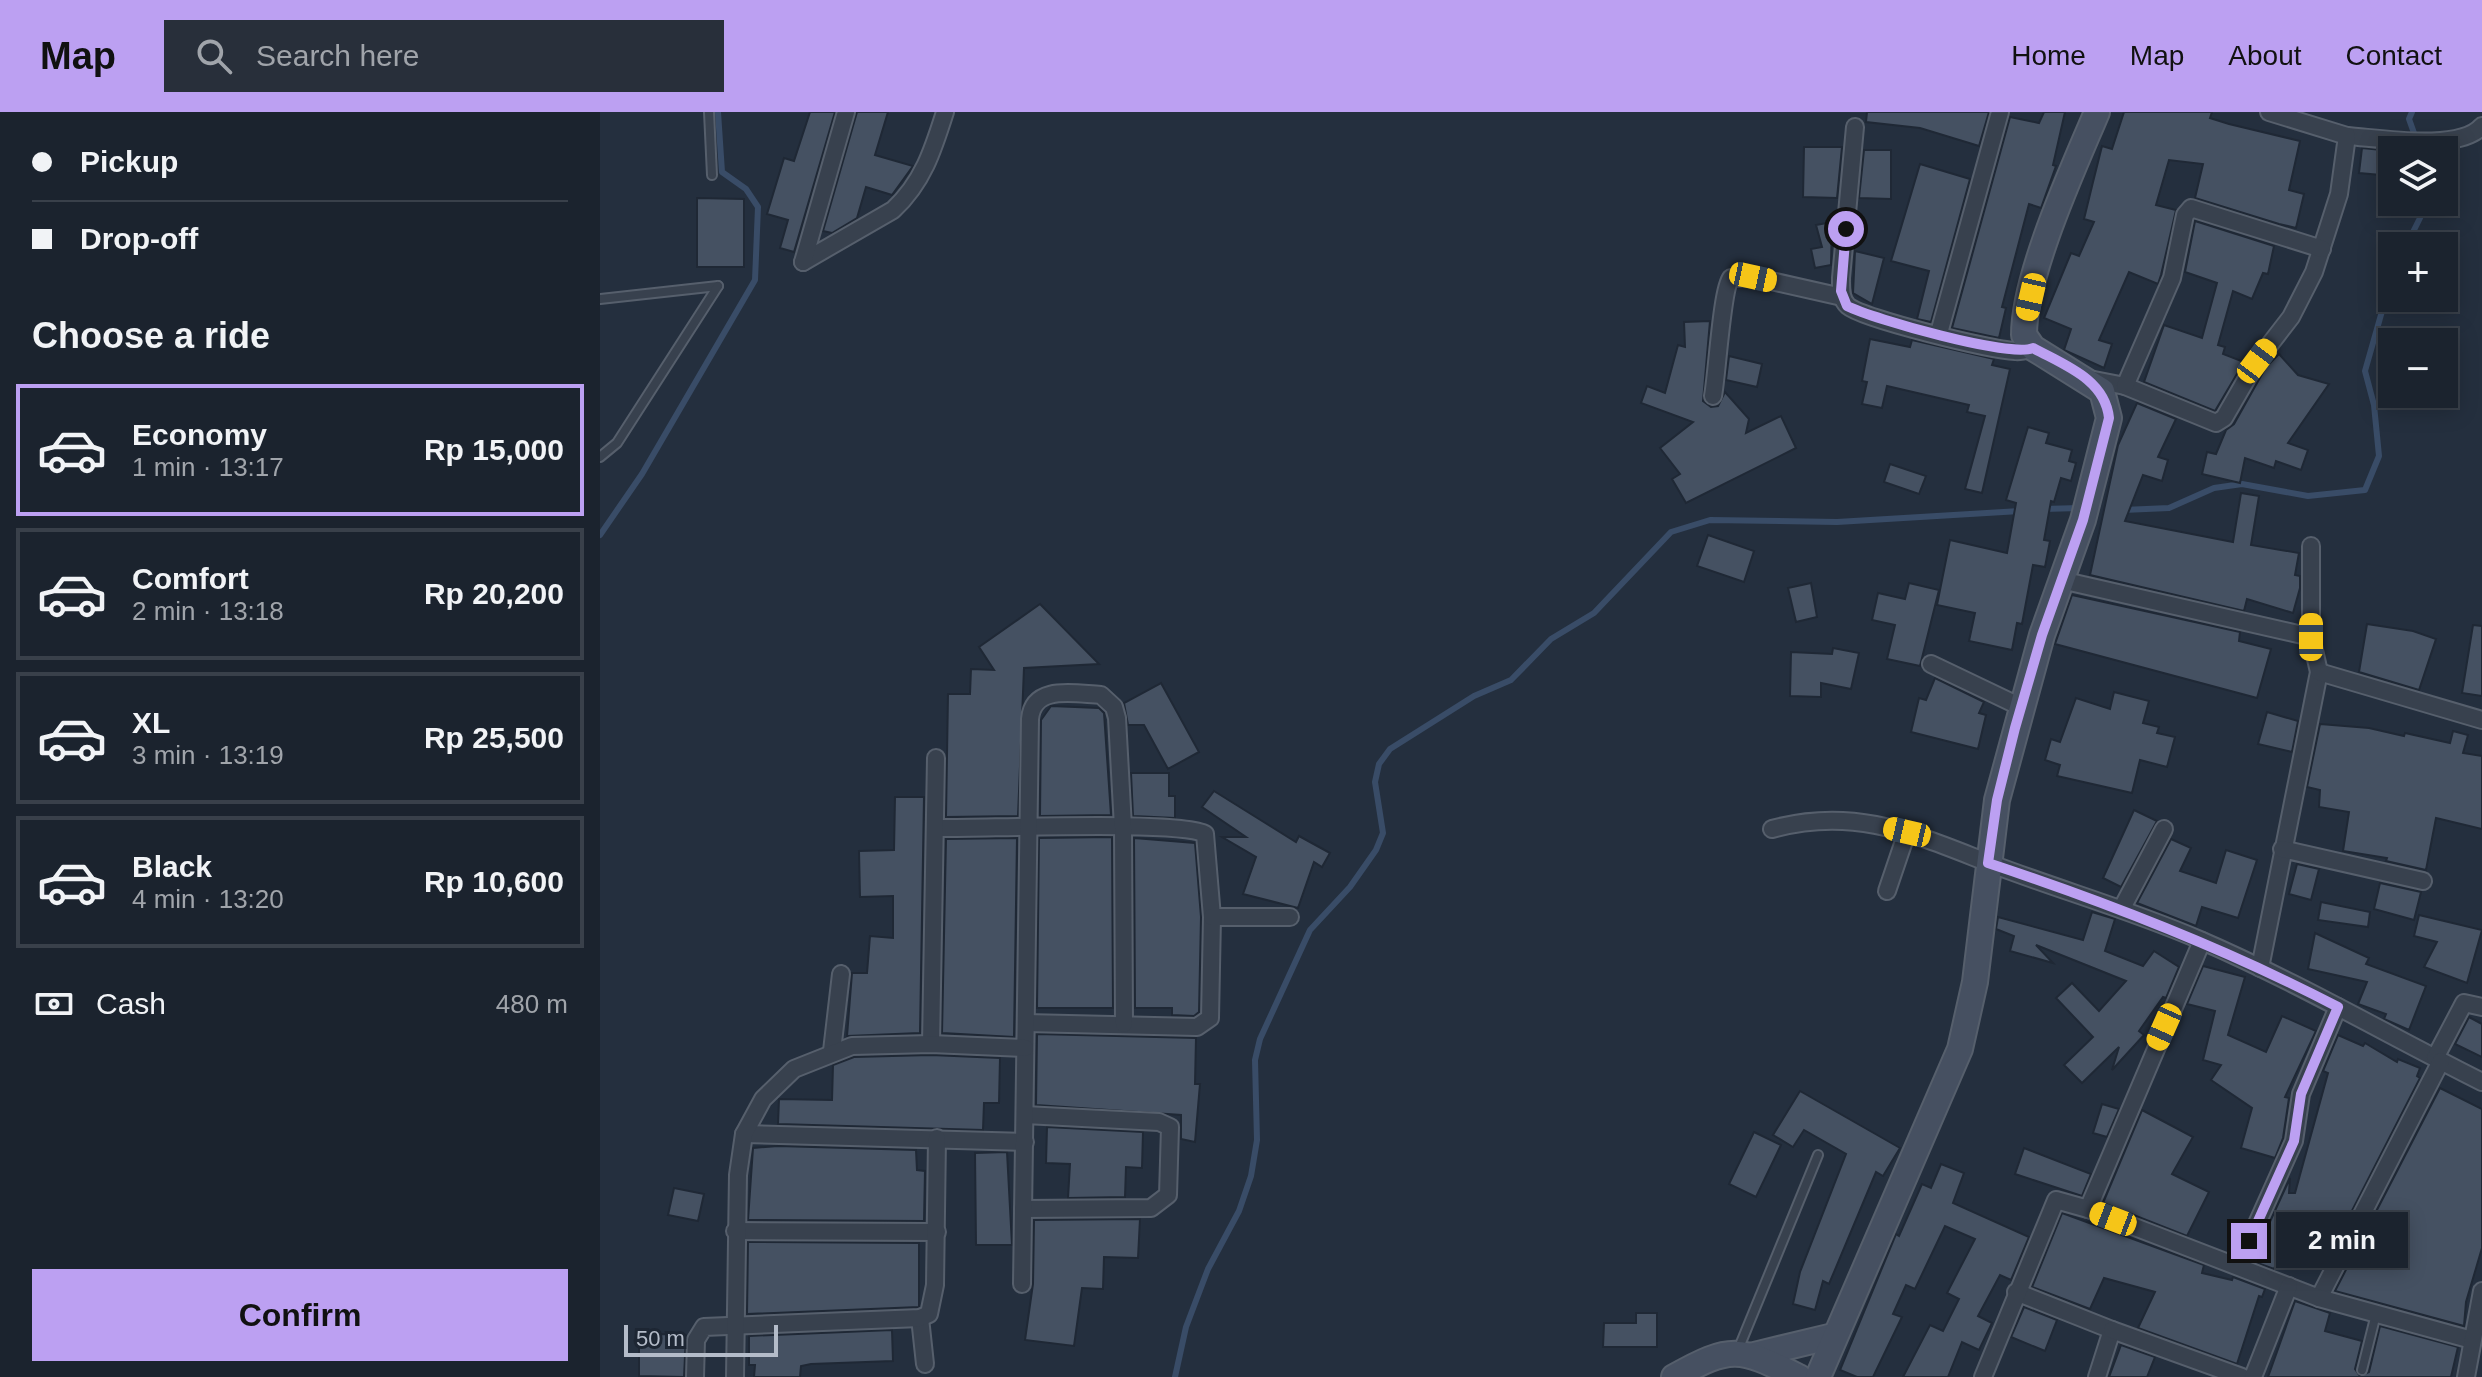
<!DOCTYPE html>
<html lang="en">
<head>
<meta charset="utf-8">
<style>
	:root { --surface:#1b232e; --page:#282f3a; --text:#f1f3f6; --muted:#a0a4aa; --line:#39404a; --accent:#bca0f2 }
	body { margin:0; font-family:Arial,sans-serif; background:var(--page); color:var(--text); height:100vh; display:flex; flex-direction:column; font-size:30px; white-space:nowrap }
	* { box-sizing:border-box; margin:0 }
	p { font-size:26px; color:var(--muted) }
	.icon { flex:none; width:44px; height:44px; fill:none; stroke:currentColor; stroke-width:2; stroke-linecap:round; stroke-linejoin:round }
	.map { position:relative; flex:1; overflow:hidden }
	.details { display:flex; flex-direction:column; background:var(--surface); width:600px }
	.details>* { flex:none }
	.hud { display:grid; align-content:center; height:176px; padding:0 32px; background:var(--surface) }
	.buttons { position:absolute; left:1778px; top:24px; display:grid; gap:16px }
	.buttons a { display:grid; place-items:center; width:80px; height:80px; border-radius:0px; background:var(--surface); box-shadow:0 4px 20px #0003,0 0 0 2px var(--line); font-size:40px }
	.scale { position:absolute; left:24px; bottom:20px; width:154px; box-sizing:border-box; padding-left:8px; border:4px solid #b4bcc9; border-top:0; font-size:22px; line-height:28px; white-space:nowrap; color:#b4bcc9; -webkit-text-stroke:6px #1d2633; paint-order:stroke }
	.end { position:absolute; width:36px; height:36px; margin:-18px; border:10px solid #bca0f2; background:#111; box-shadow:0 0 0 4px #111 }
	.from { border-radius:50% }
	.bubble { position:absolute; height:56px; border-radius:0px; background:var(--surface); box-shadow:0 4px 20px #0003,0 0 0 2px var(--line); font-size:26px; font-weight:600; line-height:56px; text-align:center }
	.car { position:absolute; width:24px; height:48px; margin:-24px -12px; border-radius:10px; box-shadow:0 0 6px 2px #0007; background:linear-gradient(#f5c518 24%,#345 0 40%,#f5c518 0 76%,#345 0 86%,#f5c518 0) }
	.hud b { display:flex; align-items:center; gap:28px; height:76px; font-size:30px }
	.hud b+b { border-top:2px solid var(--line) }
	.hud i { width:20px; height:20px; background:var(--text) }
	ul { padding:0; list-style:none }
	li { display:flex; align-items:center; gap:24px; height:132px; margin:0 16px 12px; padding:0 16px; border:4px solid var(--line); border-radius:0px }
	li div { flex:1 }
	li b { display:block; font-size:30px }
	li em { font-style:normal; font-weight:600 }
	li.selected { border-color:var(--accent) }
	li>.icon { width:72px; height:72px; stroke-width:1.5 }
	h2 { padding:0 32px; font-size:36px; line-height:96px }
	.pay { display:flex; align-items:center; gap:20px; height:88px; padding:0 32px; font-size:30px }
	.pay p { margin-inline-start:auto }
	.cta { display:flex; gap:16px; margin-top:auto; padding:16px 32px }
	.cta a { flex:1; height:92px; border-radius:0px; background:var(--accent); color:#111; font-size:32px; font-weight:600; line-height:92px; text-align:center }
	header { display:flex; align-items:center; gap:48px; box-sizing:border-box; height:112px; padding:0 40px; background:var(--accent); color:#111 }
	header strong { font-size:38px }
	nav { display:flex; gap:44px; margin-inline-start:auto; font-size:28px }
	.search { width:560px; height:72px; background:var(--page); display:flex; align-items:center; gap:20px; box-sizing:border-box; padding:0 28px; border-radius:0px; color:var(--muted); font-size:30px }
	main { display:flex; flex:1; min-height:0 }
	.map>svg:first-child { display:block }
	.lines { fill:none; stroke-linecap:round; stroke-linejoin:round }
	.stream { stroke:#394c67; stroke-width:6 }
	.building { fill:#455162; stroke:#1f2835; stroke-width:2 }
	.lane-casing { stroke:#565f6c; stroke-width:12 }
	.street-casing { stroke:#565f6c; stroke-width:20 }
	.secondary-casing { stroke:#565f6c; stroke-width:28 }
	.lane { stroke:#38414e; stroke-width:8 }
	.street { stroke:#38414e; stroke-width:16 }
	.secondary { stroke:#465061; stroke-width:24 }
	.route { stroke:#bca0f2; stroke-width:10 }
</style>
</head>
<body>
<header>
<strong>Map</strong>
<div class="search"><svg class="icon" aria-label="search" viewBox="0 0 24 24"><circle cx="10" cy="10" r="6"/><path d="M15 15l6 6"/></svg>Search here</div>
<nav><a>Home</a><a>Map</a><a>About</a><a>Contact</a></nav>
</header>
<main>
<section class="details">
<div class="hud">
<b><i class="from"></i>Pickup</b>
<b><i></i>Drop-off</b>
</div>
<h2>Choose a ride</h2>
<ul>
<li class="selected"><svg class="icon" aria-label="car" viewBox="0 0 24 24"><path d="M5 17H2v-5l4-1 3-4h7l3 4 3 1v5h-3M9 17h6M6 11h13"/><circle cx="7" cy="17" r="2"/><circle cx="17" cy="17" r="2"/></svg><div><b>Economy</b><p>1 min · 13:17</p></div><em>Rp 15,000</em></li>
<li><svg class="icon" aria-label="car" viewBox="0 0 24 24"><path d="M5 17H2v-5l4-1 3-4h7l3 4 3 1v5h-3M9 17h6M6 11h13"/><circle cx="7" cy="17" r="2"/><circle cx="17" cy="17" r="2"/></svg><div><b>Comfort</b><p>2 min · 13:18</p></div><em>Rp 20,200</em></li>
<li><svg class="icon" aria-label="car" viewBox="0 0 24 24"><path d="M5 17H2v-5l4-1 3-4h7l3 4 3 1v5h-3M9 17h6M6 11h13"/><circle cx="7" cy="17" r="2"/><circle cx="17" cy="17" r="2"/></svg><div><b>XL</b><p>3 min · 13:19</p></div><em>Rp 25,500</em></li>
<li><svg class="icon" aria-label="car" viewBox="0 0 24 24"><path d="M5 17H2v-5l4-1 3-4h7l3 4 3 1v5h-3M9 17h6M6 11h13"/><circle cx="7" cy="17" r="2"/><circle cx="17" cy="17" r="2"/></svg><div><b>Black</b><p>4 min · 13:20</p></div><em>Rp 10,600</em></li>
</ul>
<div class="pay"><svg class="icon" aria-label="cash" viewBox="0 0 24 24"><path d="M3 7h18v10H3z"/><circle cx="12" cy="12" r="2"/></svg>Cash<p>480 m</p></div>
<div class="cta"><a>Confirm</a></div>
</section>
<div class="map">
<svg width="1882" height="1265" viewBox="0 0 1882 1265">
	<rect width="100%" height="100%" fill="#242f3e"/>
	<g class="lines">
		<g class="stream">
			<path d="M1812 0 1809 7 1820 38"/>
			<path d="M1806 134 1828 90"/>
			<path d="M1443 397 1480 396"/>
			<path d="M1523 398 1569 396 1614 376 1642 372 1708 384 1765 378 1779 344 1774 293 1765 259 1792 164"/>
			<path d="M0 423 42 362 155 168 158 95 146 77 122 60 118 0"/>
			<path d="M575 1265 586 1215 608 1157 639 1099 651 1064 657 1028 655 948 660 927 710 818 750 775 776 738 783 721 775 670 779 652 790 637 874 584 911 568 951 527 994 501 1071 420 1110 408 1237 410 1420 399"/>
		</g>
	</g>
	<g class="building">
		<path d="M210 0H235L194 140 180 136 188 108 167 102 184 46 194 49Z"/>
		<path d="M257 0H288L275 43 313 54 292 83 266 75 257 106 232 121 223 119Z"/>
		<path d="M1267 0H1389L1379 34 1320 16 1266 10Z"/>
		<path d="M1444 0H1465L1453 53 1456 54 1441 96 1429 92 1402 195 1406 196 1399 226 1352 216 1410 5 1439 11Z"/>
		<path d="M1524 0H1612L1610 6 1629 12 1700 29 1689 78 1704 82 1696 116 1679 112 1595 86 1603 52 1569 48 1556 93 1576 98 1561 163 1558 172 1529 160 1499 228 1512 232 1504 256 1464 238 1471 217 1444 206 1471 141 1479 144 1494 110 1484 107 1493 70 1502 34 1512 37Z"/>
		<path d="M1204 35H1242L1237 86 1203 85Z"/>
		<path d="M1762 36 1792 39V64L1759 61Z"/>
		<path d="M1264 38H1291V87L1259 86Z"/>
		<path d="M1320 52 1370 67 1331 210 1317 207 1329 159 1291 149Z"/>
		<path d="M97 86 144 87V155H97Z"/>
		<path d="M1595 109 1674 134 1668 162 1663 161 1652 187 1633 179 1618 233 1625 235 1623 242 1644 250 1615 299 1544 270 1564 213 1602 226 1617 171 1585 160Z"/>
		<path d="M1232 110 1231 153 1215 156 1211 137 1222 135 1216 113Z"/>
		<path d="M1255 139 1284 146 1272 192 1253 181Z"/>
		<path d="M1110 209 1103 289 1111 295 1118 294 1125 280 1149 307 1146 321 1181 304 1196 336 1086 391 1072 367 1080 362 1060 336 1093 310 1041 291 1047 274 1065 281 1078 233 1085 235 1084 210Z"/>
		<path d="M1270 227 1310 235 1312 228 1394 247 1392 253 1410 257 1382 381 1365 377 1385 304 1367 300 1369 293 1287 274 1282 296 1262 292 1267 270 1262 269Z"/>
		<path d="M1679 242 1698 263 1729 272 1688 331 1708 338 1701 358 1676 349 1674 356 1645 346 1640 371 1602 362 1607 340 1616 342 1626 318 1634 312 1666 255Z"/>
		<path d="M1129 244 1162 252 1157 275 1126 268Z"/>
		<path d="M1537 291 1576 307 1558 345 1568 348 1562 369 1543 363 1525 409 1633 430 1641 381 1659 384 1651 433 1699 441 1695 463 1700 464V476L1693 501 1647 487 1644 499 1490 463 1518 333Z"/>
		<path d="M1428 315 1449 321 1446 331 1472 338 1469 349 1476 351 1471 369 1461 366 1454 390 1451 389 1444 428 1450 429 1445 455 1433 453 1422 512 1417 511 1412 538 1369 529 1375 501 1337 493 1350 428 1407 441 1416 391 1406 388Z"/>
		<path d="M1290 352 1326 364 1319 382 1284 370Z"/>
		<path d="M1108 423 1154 439 1144 470 1097 454Z"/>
		<path d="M1211 471 1217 505 1196 510 1188 476Z"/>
		<path d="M1309 471 1339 478 1320 554 1287 547 1295 513 1272 508 1278 481 1305 487Z"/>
		<path d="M1472 483 1640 520 1639 529 1671 537 1657 586 1455 532Z"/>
		<path d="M440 492 499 552 424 556 418 704 346 705 348 582H370L371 557 394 558 379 535Z"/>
		<path d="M1767 512 1813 519 1836 527 1819 578 1759 560Z"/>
		<path d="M1873 513 1882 514V584L1862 581Z"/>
		<path d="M1233 536 1259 541 1251 577 1221 571V585L1190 584 1191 540 1232 542Z"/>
		<path d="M1335 566 1384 590 1379 601 1386 603 1378 637 1311 620 1319 586 1326 588Z"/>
		<path d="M561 571 599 640 568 657 544 613H528L524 591Z"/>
		<path d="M1514 580 1549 589 1543 611 1559 615 1557 621 1575 625 1567 655 1540 648 1532 681 1457 664 1460 653 1445 648 1451 627 1460 630 1476 586 1510 597Z"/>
		<path d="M451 594 499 596 504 601 511 703 440 704 441 608Z"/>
		<path d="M1667 600 1698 609 1692 640 1658 632Z"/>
		<path d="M1720 612 1769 616 1804 624 1805 621 1850 631 1853 619 1868 623 1863 641 1882 644V717L1836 706 1826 758 1786 749 1787 746 1743 739 1749 700 1719 695 1720 678 1707 675Z"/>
		<path d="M531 661H569V684H575V706L533 704Z"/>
		<path d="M614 679 696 730 699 724 730 741 722 755 714 750 698 796 643 782 656 745 622 725H646L602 695Z"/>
		<path d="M295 685H324L320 921 247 924 252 861H267L270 824 293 826V784L260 785 259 739 294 738Z"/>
		<path d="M1534 698 1557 709 1521 775 1503 766Z"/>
		<path d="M512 725 513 896H437L439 726Z"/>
		<path d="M417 726 414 925 342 921 346 727Z"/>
		<path d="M534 726 595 731 601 805 599 900 594 904 572 903V896H535Z"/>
		<path d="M1571 727 1591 736 1580 759 1616 771 1626 738 1657 748 1638 806 1602 795 1596 814 1537 791Z"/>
		<path d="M1697 752 1719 757 1711 788 1689 782Z"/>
		<path d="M1780 771 1821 780 1814 808 1774 797Z"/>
		<path d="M1721 790 1770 800 1768 815 1718 808Z"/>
		<path d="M1492 800 1515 807 1505 839 1543 854 1554 839 1579 855 1566 886 1563 885 1539 919 1544 923 1512 958 1519 935 1482 971 1464 953 1493 925 1456 886 1472 871 1499 899 1526 869 1436 833 1453 851 1410 839 1414 824 1396 817 1398 805 1483 828Z"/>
		<path d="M1819 803 1882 818 1867 871 1824 855 1837 830 1814 824Z"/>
		<path d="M1715 821 1769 846 1766 852 1826 874 1809 918 1784 907 1786 902 1758 892 1767 870 1708 857Z"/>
		<path d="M1603 854 1645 865 1628 923 1666 940 1682 904 1716 919 1685 985 1689 986 1683 1026 1675 1046 1641 1036 1652 996 1611 968 1621 953 1603 948 1615 899 1587 892Z"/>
		<path d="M1869 905 1882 912V945L1855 932Z"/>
		<path d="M437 922 596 926 595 972H600L595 1030 581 1027V1003L436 993Z"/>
		<path d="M1738 923 1763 934 1765 931 1797 950 1798 947 1820 956 1817 964 1820 966 1737 1128 1696 1107 1674 1157 1652 1149 1690 1066 1689 1081H1695L1728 961 1723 959Z"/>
		<path d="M331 943 400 946 399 991H384L383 1018 178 1012 179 987 232 988 233 953 254 945Z"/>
		<path d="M1840 976 1882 997V1136L1866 1190 1864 1214 1735 1179Z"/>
		<path d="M1200 979 1300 1036 1283 1064 1276 1060 1229 1172 1223 1169 1215 1198 1193 1192 1200 1160 1246 1042 1204 1018 1193 1035 1173 1023Z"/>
		<path d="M1502 992 1519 997 1507 1025 1493 1021Z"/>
		<path d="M1542 998 1593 1025 1572 1062 1609 1080 1587 1124 1503 1091Z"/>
		<path d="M447 1015 543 1020 542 1056 526 1055 525 1085 468 1086 470 1052 446 1051Z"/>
		<path d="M1154 1020 1181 1033 1156 1085 1129 1072Z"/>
		<path d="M178 1034 316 1038 317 1058 325 1059 324 1109 148 1108 153 1036Z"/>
		<path d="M1424 1036 1491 1062 1482 1084 1415 1062Z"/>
		<path d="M407 1040 412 1133H376L375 1041Z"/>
		<path d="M1341 1052 1364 1061 1353 1091 1429 1125 1411 1168 1400 1163 1378 1204 1392 1211 1379 1238 1362 1230 1348 1265H1303L1330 1213 1343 1219 1359 1187 1347 1181 1375 1127 1345 1114 1315 1177 1306 1173 1293 1202 1302 1205 1273 1265H1257L1240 1258 1296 1122 1299 1124 1322 1072 1331 1076Z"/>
		<path d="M74 1076 104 1082 98 1109 68 1103Z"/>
		<path d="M1462 1101 1604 1153 1602 1161 1632 1168 1633 1165 1665 1177 1662 1185 1659 1184 1637 1252 1538 1216 1555 1180 1504 1166 1490 1197 1432 1175Z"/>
		<path d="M540 1107 538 1146 504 1145 503 1177 482 1176 474 1234 425 1228 433 1172 434 1108Z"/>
		<path d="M148 1130 319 1131V1195L147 1202Z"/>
		<path d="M1695 1189 1730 1201 1725 1219 1762 1229 1755 1257 1760 1264 1769 1260 1780 1214 1858 1235 1851 1265H1668Z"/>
		<path d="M1424 1195 1457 1208 1445 1239 1411 1225Z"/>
		<path d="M1036 1201H1057V1235H1003L1004 1211H1036Z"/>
		<path d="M292 1218 293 1249 211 1252 201 1254 200 1265H154L155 1253H149V1224Z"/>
		<path d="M59 1222 86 1223 84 1265 39 1264V1233L59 1234Z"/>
		<path d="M1521 1233 1555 1245 1547 1265H1509Z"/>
	</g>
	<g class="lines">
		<defs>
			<g id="lane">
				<path d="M109 0 112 63"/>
				<path d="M0 187 118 174"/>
				<path d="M0 345 17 331 118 174"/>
				<path d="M1138 1238 1218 1043"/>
				<path d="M1762 1258 1776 1202"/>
			</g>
			<g id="street">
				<path d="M1255 15 1241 166C1241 175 1240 187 1248 194 1263 207 1391 238 1415 239 1421 240 1426 238 1433 236"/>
				<path d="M1747 24C1779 26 1860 40 1882 14"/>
				<path d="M203 150 293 98C323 70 333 38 345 0"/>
				<path d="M203 150 246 0"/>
				<path d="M1339 221 1400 0"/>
				<path d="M1489 267 1525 274 1616 311 1624 306 1657 249 1691 205 1714 160 1739 82 1747 24 1669 0"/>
				<path d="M1525 274 1572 166 1585 103 1591 96 1722 137"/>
				<path d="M1113 284C1117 263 1122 176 1131 166L1153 165 1242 185"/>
				<path d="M1711 434V525"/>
				<path d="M1461 468 1711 525 1719 560 1660 856"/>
				<path d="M1331 552 1421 595"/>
				<path d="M1719 560 1882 608"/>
				<path d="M335 716C378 717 582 708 605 722L612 805 610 906 597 915 426 911"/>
				<path d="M1172 717C1254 694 1314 722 1389 751 1459 778 1531 798 1600 828 1697 870 1788 923 1882 970"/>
				<path d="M1682 737 1823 769"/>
				<path d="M1287 779 1307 720"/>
				<path d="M1522 796 1564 717"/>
				<path d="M612 805H690"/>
				<path d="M331 932 336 646"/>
				<path d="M232 939 241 862"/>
				<path d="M1835 946 1864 891 1882 895"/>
				<path d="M144 1022 425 1030"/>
				<path d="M423 1097 551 1096 568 1083 570 1015 559 1010 425 1003"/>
				<path d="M1488 1097 1602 829"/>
				<path d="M135 1119 337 1120"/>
				<path d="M1638 1154 1694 1029 1701 982 1738 895"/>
				<path d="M422 1172 430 607C433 572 475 582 501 583L514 595 517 606 523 715 524 912"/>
				<path d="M1416 1180 1512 1218 1497 1265"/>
				<path d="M1719 1186 1841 949"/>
				<path d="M320 1206 325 1252"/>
				<path d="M1512 1218 1642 1265"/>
				<path d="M95 1265 96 1228 104 1215 320 1206 329 1202 335 1173 337 1026"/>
				<path d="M135 1265 138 1063 144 1022 163 987 194 957 252 934 331 932 425 936"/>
				<path d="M1383 1265 1456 1088 1488 1097 1719 1186 1872 1228"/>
				<path d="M1653 1265 1689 1174"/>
				<path d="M1866 1265 1882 1179"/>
			</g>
			<g id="secondary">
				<path d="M1154 1243 1233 1224"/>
				<path d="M1074 1265C1133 1232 1139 1236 1199 1265"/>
				<path d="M1218 1265 1360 937 1375 870 1397 688 1442 523 1483 408 1509 306 1502 279 1433 236 1424 223C1424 163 1473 57 1497 0"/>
			</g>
		</defs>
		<use href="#lane" class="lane-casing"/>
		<use href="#street" class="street-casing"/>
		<use href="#secondary" class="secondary-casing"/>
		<use href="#lane" class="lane"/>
		<use href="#street" class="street"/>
		<use href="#secondary" class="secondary"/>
	</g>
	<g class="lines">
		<path class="route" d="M1246 117 1241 179 1247 194C1273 207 1410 246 1433 236 1464 253 1505 267 1509 306L1483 408 1442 523 1415 616 1397 688 1388 751C1509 791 1625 836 1738 895L1701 982 1694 1029 1649 1129"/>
	</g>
</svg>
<div class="buttons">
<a><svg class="icon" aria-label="layers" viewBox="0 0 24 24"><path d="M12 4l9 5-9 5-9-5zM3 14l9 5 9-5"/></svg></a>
<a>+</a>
<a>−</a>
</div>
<div class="scale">50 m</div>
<i class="end from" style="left:1246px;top:117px"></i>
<i class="end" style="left:1649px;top:1129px"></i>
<div class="bubble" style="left:1676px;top:1100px;width:132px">2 min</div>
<i class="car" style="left:1153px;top:165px;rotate:102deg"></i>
<i class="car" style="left:1431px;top:185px;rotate:193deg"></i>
<i class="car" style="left:1657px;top:249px;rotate:37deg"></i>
<i class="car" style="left:1711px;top:525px;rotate:0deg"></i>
<i class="car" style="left:1307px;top:720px;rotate:283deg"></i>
<i class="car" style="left:1564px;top:915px;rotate:204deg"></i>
<i class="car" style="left:1513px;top:1107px;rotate:291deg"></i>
</div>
</main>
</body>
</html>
